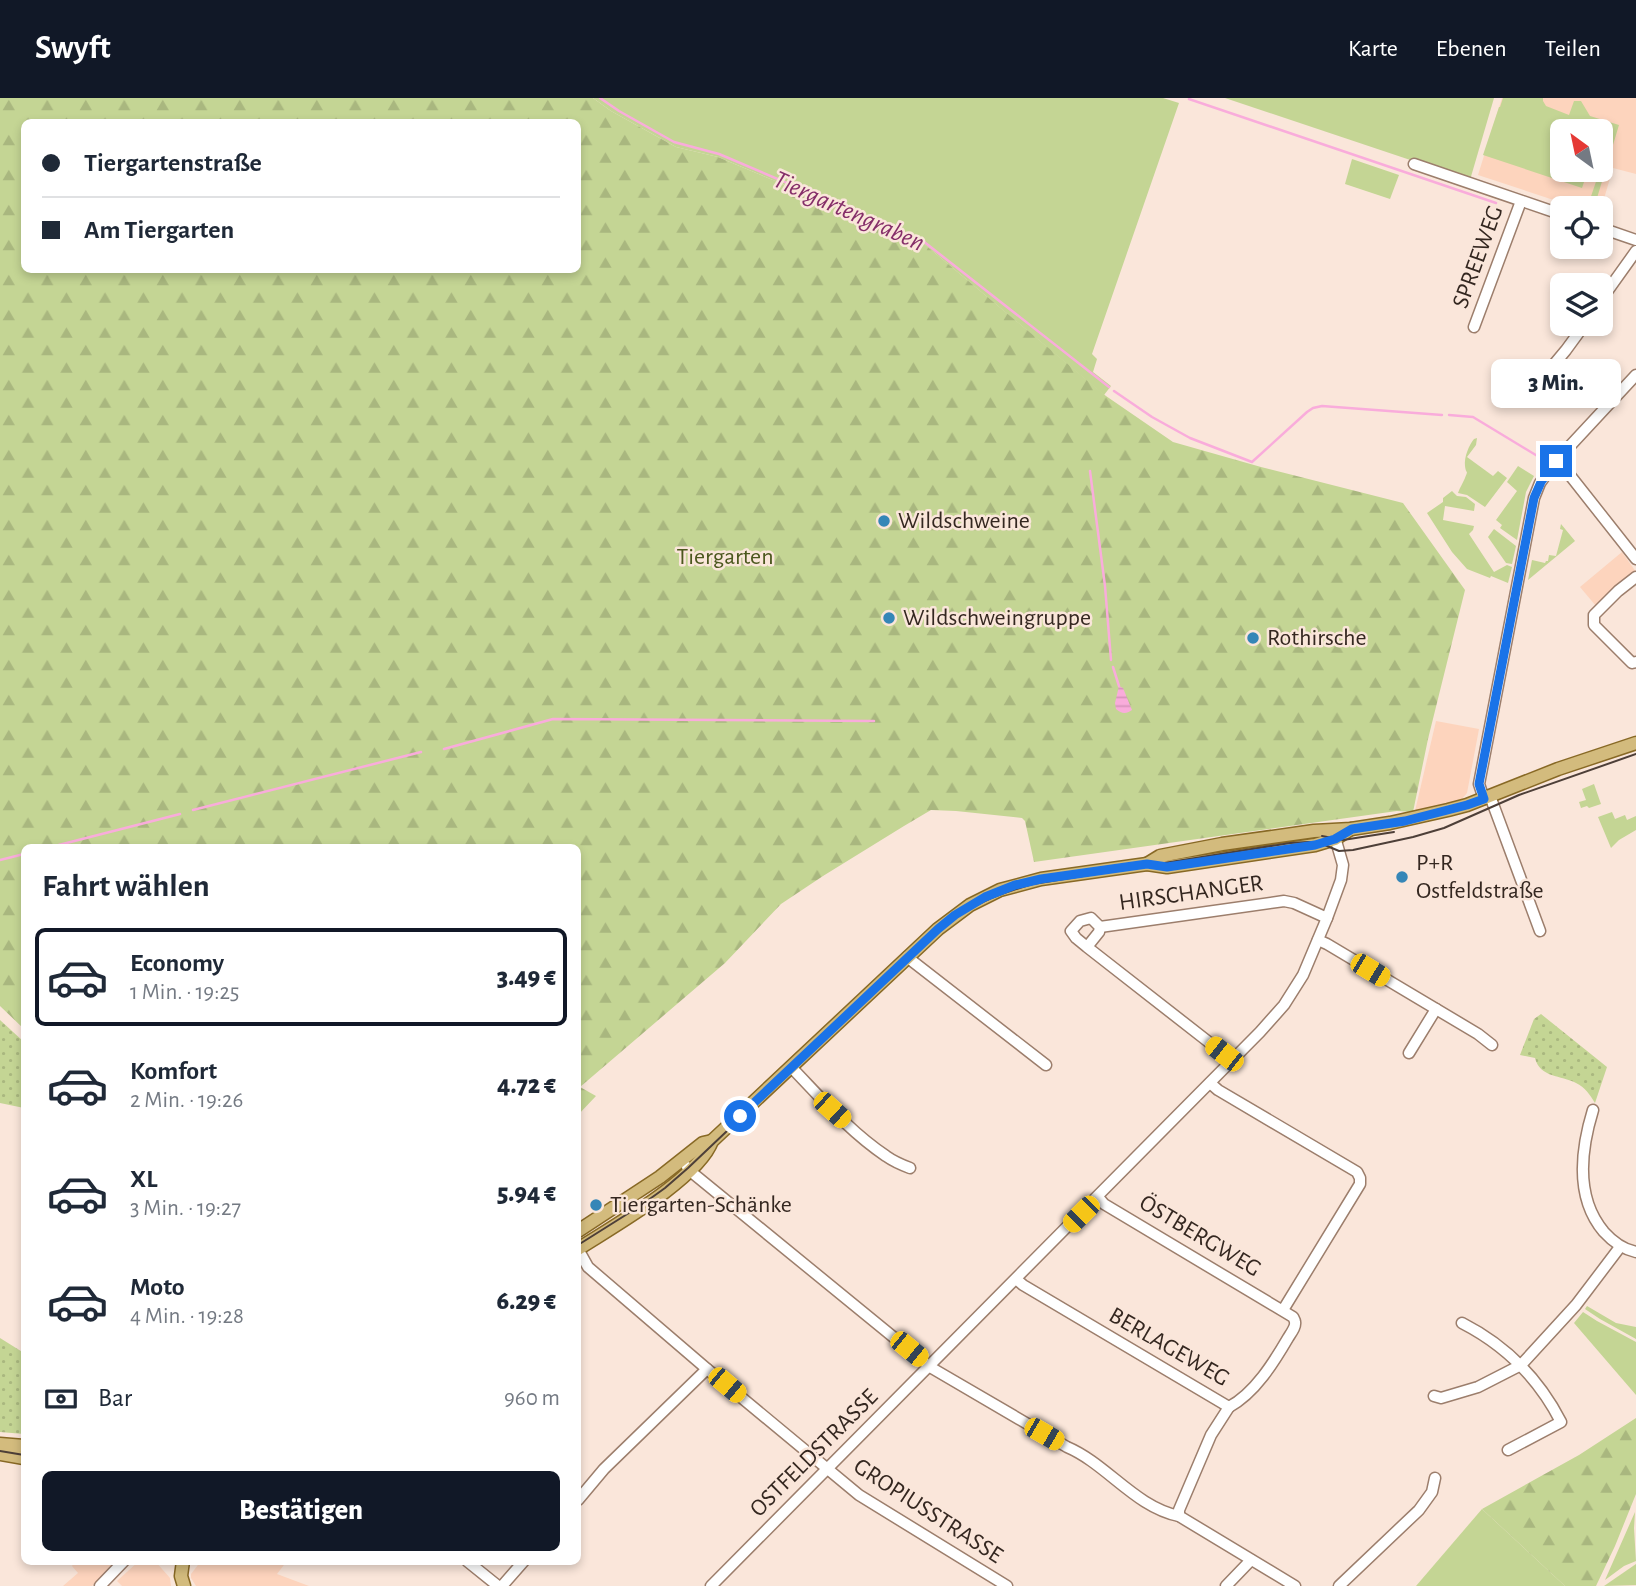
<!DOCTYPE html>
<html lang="de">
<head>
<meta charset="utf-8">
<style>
	:root { --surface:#fff; --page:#f2f2f3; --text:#1f2937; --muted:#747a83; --line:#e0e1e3; --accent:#111827 }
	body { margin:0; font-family:"Alegreya Sans",sans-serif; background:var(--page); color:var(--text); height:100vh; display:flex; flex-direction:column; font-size:26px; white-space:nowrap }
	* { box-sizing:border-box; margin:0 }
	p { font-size:23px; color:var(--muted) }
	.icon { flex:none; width:38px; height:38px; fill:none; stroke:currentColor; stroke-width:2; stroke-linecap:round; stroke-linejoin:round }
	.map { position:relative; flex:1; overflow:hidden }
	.panel { position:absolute; left:21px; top:746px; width:560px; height:721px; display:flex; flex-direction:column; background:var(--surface); border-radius:10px; box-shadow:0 4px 10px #0003 }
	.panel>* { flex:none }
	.banner { position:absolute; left:21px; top:21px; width:560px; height:154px; border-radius:10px; box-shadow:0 4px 10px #0003; display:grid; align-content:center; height:154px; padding:0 21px; background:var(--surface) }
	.needle { width:46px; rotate:327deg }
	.controls { position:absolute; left:1550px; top:21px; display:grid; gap:14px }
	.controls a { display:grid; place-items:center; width:63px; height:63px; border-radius:10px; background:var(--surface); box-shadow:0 4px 10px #0003; font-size:35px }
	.end { position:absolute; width:32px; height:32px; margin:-16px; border:9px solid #1a73e8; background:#fff; box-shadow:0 0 0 4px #fff }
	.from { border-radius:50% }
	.bubble { position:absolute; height:49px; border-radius:10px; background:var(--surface); box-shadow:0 4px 10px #0003; font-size:23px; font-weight:800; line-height:49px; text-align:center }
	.car { position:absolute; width:21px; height:42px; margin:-21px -10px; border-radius:9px; box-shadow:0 0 5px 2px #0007; background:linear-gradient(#f5c518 24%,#345 0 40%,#f5c518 0 76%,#345 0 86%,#f5c518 0) }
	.banner b { display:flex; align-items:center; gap:24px; height:66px; font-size:26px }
	.banner b+b { border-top:2px solid var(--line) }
	.banner i { width:18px; height:18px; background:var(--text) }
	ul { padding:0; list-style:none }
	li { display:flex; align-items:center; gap:21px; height:98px; margin:0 14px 10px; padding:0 7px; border:4px solid transparent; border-radius:10px }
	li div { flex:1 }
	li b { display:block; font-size:26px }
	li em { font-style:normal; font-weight:800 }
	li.on { border-color:var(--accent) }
	li>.icon { width:63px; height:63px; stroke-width:1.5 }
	h2 { padding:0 21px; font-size:32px; line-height:84px }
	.pay { display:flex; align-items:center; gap:18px; height:77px; padding:0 21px; font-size:26px }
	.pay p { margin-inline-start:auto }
	.button { display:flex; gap:14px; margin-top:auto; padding:14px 21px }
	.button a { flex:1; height:80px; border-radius:10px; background:var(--accent); color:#fff; font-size:28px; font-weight:800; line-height:80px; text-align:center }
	header { display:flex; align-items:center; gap:42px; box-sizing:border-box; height:98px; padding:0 35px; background:var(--accent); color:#fff }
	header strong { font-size:33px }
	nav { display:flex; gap:38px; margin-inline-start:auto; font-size:24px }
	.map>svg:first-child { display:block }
	.built { fill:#fdd4bd; fill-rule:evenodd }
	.grass { fill:#c4d594 }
	.forest { fill:url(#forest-firs); fill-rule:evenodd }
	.park { fill:url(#park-dots) }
	.water { fill:url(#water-rules) }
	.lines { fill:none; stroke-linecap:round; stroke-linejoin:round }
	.stream { stroke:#f9acdb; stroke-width:2.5 }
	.minor-casing { stroke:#9c7e6c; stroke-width:13 }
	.major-casing { stroke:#886925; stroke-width:15 }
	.minor { stroke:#fff; stroke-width:10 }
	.major { stroke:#d3bb7d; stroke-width:12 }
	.tram { stroke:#4d3f38; stroke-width:2 }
	.route { stroke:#1a73e8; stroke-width:9 }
	.poi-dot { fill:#3586b7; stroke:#fae6da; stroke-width:2.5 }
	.labels { text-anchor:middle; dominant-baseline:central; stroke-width:5; stroke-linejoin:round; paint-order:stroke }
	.street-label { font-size:24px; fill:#342720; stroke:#fae6da }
	.poi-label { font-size:24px; fill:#342720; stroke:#fae6da; text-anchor:start }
	.park-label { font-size:24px; fill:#4b571d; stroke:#fae6da }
	.water-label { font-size:26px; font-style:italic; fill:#852e69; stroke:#fae6da }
</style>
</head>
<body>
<header>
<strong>Swyft</strong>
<nav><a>Karte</a><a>Ebenen</a><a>Teilen</a></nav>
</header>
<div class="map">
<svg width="1636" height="1488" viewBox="0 0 1636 1488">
	<defs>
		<pattern id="forest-firs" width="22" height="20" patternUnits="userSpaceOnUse" patternTransform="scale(1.75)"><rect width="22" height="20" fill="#c4d594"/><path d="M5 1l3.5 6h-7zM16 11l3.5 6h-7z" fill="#a9b77f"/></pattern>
		<pattern id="park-dots" width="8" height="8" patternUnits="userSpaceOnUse" patternTransform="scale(1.75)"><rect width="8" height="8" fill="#c4d594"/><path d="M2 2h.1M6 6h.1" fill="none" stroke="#a9b77f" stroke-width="1.8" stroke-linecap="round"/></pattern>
		<pattern id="water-rules" width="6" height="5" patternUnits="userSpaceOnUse" patternTransform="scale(1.75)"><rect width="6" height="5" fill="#f9acdb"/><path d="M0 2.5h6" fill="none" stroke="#d694bc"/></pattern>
	</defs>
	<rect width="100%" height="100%" fill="#fae6da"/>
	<g class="built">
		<path d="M1502 0H1636V76L1613 70 1601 111 1578 110 1478 77ZM1563 33H1601V72H1563Z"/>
		<path d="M1622 454 1636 474 1596 508 1580 489Z"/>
		<path d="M1436 623 1479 631 1467 695 1461 702 1415 713Z"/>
		<path d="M75 1463H115L92 1488H63L78 1475 72 1468Z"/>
		<path d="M139 1463H155L170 1480 171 1488H122L117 1483Z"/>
		<path d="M201 1463H287L277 1476 309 1488H196L191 1480V1476Z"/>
	</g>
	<g class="grass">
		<path d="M593 0H1163L1179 5 1092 256 1097 261 1093 274 1111 288 1104 297 923 145 718 59 676 49 611 13Z"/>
		<path d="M1225 0H1494L1470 82Z"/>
		<path d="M1503 0H1543V3L1546 8 1569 17 1574 3H1581L1590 18 1619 27 1594 110H1587L1600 72H1601V67L1612 35 1595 29 1593 33H1563V72H1588L1582 90 1483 57 1499 9H1500Z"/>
		<path d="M1352 61 1399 77 1390 101 1345 86Z"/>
		<path d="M1477 340 1476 347 1467 359 1493 378 1498 373 1507 380 1485 409 1467 397 1458 395C1460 389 1463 385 1465 380 1469 371 1466 377 1465 368 1464 359 1469 347 1474 341Z"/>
		<path d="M1518 368 1534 378 1526 394 1517 442 1500 430 1502 427 1496 422 1517 393 1507 384Z"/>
		<path d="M1452 393 1457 398 1466 399 1475 406 1474 413 1445 408 1443 422 1474 428 1473 432 1469 436 1494 474 1507 467 1512 469 1508 485 1491 478 1490 480 1467 471 1452 454 1427 415 1443 404V400Z"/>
		<path d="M1561 426 1575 443 1528 482 1532 462 1545 465 1546 463H1548L1549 457 1556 458 1563 432 1560 431Z"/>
		<path d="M1494 431 1516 448 1512 466 1506 465 1488 439Z"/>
		<path d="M1594 686 1601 706 1589 710 1587 708 1581 710 1579 704 1586 702 1582 691Z"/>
		<path d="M1612 714 1615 721 1625 717 1627 722 1636 718V732L1619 742 1611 750 1598 719Z"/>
		<path d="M1587 1208 1616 1225 1636 1229V1241L1600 1221 1585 1211Z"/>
		<path d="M1583 1214 1597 1223 1636 1244V1297L1574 1225Z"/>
		<path d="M1482 1411 1565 1488H1416Z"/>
		<path d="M1635 1414 1634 1430 1636 1463 1624 1468 1605 1482Z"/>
		<path d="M1636 1466V1487L1604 1488Z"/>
	</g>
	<g class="forest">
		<path d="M0 0H593L611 13 676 49 718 59 923 145 1106 298 1173 344 1261 369 1403 405 1465 492 1428 641 1413 714 1397 713 1034 764 1025 723 1022 720 956 713 931 712 904 728 823 778 781 806 725 865 580 989 596 998 578 1017V749H24V931L0 908ZM24 24H578V172H24Z"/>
		<path d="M1636 1320V1396L1615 1448 1596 1488H1565L1482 1411 1579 1357Z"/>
	</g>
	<g class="park">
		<path d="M1541 916 1607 969 1595 1005C1590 997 1585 989 1576 985 1561 977 1540 980 1535 960L1520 957 1534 921Z"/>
		<path d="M0 922 24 944V1010L0 1005Z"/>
		<path d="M0 1240 24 1255V1336L0 1334Z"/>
	</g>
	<path class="water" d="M1119 588 1123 590 1132 612C1126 616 1122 616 1116 611L1115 605Z"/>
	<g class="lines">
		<g class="stream">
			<path d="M600 0 619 13 674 44 719 56 923 143 1109 289"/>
			<path d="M1189 1 1496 105"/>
			<path d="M1114 293 1152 319 1190 340 1252 364 1307 314 1313 310 1322 308 1442 317"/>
			<path d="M1449 317 1473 319 1544 362"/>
			<path d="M1090 373 1105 488 1111 562"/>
			<path d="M1113 569 1119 588"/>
			<path d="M444 651 553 621 874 623"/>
			<path d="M193 712 421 654"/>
			<path d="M51 749 180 716"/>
			<path d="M0 762 24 756"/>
		</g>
		<defs>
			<g id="minor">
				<path d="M1414 66 1563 117"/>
				<path d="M1601 130 1636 142"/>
				<path d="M1601 202 1636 153"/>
				<path d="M1474 229 1521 103"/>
				<path d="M1536 297 1553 272 1551 270 1566 252 1585 226"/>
				<path d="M1556 363 1565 371 1636 461"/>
				<path d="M1636 479 1618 493 1594 517V527L1632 565 1636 564"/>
				<path d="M1490 698 1540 833"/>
				<path d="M1484 701 1479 686 1534 400 1540 385 1556 363 1636 277"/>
				<path d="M1100 829 1284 803 1294 805 1327 820"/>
				<path d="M1318 842 1327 846 1478 936 1492 947"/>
				<path d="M1087 849 1099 834 1100 829 1091 820 1080 823 1071 833 1076 840 1087 849 1224 956 1232 963"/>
				<path d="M907 859 1046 967"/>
				<path d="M1409 955 1436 911"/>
				<path d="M791 969C821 1000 850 1034 886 1058 893 1063 902 1067 910 1070"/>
				<path d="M1210 985 1218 992 1357 1074 1360 1080V1086L1283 1212"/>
				<path d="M1593 1012C1581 1051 1575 1100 1604 1134 1613 1144 1622 1151 1636 1154"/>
				<path d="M687 1069 695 1077 930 1269 1067 1349C1107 1366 1135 1409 1179 1418L1295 1488"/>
				<path d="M578 1151 588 1169 707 1271 859 1397 1007 1488"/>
				<path d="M1016 1181 1023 1187 1229 1309C1255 1295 1274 1264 1288 1240 1291 1235 1296 1229 1295 1224 1295 1222 1294 1221 1293 1219L1104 1106 1098 1099"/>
				<path d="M1462 1225C1505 1247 1539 1281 1561 1324L1508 1352"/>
				<path d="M1434 1298 1441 1300 1478 1289 1521 1267 1576 1207 1620 1149"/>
				<path d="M578 1402 604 1371 707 1271"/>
				<path d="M1179 1418V1412L1211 1337 1229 1309"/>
				<path d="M467 1463 498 1488"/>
				<path d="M100 1488 124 1463"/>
				<path d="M502 1488 524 1463"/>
				<path d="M711 1488 1260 934 1284 907 1303 877 1327 820 1341 782 1343 767 1334 736"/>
				<path d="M1226 1488 1251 1462"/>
				<path d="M1339 1488 1419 1412 1432 1394 1435 1380"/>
			</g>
			<g id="major">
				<path d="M1147 766 1160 758 1222 746 1314 733 1351 731 1390 725 1448 712 1467 707 1558 671 1636 645"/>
				<path d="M578 1133 660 1079 703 1045 712 1043"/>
				<path d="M578 1151C612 1129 698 1081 712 1043L938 831 970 807 1000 792 1041 781 1147 766 1167 769 1315 747 1335 741 1351 731"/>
				<path d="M0 1346 24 1348"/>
				<path d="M0 1356 24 1360"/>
				<path d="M183 1463 181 1478 184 1488"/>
			</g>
		</defs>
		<use href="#minor" class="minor-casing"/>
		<use href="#major" class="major-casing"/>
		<use href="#minor" class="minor"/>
		<use href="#major" class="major"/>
		<g class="tram">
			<path d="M1322 738 1343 742 1394 734"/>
			<path d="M578 1147 640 1108 665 1090 688 1070 939 832C970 807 995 797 1033 786L1290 745 1308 744 1320 745 1339 753 1353 752 1413 739 1444 730 1519 697 1636 656"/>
			<path d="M0 1353 24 1357"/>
		</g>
	</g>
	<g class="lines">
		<path class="route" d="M740 1018 938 831 955 817 985 799 1015 787 1041 781 1147 766 1167 769 1315 747 1335 741 1352 731 1405 723 1467 707 1484 701 1479 686 1534 400 1541 384 1556 363"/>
	</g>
	<g class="poi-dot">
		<circle cx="884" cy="423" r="7"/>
		<circle cx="889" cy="520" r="7"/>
		<circle cx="1253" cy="540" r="7"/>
		<circle cx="1402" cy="779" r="7"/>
		<circle cx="596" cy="1107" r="7"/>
	</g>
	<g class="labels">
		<g class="street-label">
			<text transform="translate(1478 159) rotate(-70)">SPREEWEG</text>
			<text transform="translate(1191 795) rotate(-8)">HIRSCHANGER</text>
			<text transform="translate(1200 1138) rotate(31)">ÖSTBERGWEG</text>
			<text transform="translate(1169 1249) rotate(30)">BERLAGEWEG</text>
			<text transform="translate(814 1355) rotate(-45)">OSTFELDSTRASSE</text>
			<text transform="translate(928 1413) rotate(33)">GROPIUSSTRASSE</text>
		</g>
		<g class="poi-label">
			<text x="898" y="423">Wildschweine</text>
			<text x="903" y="520">Wildschweingruppe</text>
			<text x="1267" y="540">Rothirsche</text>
			<text x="1416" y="765">P+R<tspan x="1416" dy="28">Ostfeldstraße</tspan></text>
			<text x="610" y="1107">Tiergarten-Schänke</text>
		</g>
		<g class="park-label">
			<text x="725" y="459">Tiergarten</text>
		</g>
		<g class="water-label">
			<text transform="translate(849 113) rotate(24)">Tiergartengraben</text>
		</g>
	</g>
</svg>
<div class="controls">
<a><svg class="needle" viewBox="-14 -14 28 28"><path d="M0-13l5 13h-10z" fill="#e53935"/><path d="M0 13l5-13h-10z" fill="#747a83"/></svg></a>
<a><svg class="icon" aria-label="locate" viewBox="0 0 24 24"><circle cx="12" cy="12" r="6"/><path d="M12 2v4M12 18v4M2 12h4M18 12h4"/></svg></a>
<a><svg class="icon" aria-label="layers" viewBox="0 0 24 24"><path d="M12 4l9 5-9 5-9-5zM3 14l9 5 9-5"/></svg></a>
</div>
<i class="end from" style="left:740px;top:1018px"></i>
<i class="end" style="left:1556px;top:363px"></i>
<div class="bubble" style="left:1491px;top:261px;width:130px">3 Min.</div>
<i class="car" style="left:1370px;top:872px;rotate:121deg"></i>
<i class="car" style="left:1224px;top:956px;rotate:308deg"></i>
<i class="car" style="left:832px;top:1012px;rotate:132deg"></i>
<i class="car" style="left:1081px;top:1116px;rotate:225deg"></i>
<i class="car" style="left:909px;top:1251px;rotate:129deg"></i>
<i class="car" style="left:727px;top:1287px;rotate:130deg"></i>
<i class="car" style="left:1044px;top:1336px;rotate:120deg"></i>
<div class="banner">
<b><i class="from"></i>Tiergartenstraße</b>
<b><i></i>Am Tiergarten</b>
</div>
<section class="panel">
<h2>Fahrt wählen</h2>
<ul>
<li class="on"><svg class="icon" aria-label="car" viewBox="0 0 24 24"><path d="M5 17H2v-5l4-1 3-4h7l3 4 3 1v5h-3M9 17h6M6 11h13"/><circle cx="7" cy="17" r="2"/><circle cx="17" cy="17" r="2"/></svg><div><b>Economy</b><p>1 Min. · 19:25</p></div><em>3.49 €</em></li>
<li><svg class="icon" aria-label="car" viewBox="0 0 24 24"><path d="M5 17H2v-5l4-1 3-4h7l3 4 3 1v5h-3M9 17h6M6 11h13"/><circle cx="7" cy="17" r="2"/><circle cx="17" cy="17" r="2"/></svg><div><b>Komfort</b><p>2 Min. · 19:26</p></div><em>4.72 €</em></li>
<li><svg class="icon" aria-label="car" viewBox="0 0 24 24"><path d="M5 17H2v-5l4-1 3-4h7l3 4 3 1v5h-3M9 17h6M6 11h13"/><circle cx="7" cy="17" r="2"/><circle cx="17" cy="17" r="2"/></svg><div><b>XL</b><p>3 Min. · 19:27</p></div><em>5.94 €</em></li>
<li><svg class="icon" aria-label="car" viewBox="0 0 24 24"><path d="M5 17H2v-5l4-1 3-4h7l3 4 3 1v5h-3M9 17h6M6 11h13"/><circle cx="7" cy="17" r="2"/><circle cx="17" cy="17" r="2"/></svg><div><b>Moto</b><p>4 Min. · 19:28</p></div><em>6.29 €</em></li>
</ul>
<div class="pay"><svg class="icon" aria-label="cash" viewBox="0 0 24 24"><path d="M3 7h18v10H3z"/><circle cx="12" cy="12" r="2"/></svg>Bar<p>960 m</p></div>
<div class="button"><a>Bestätigen</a></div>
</section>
</div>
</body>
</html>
